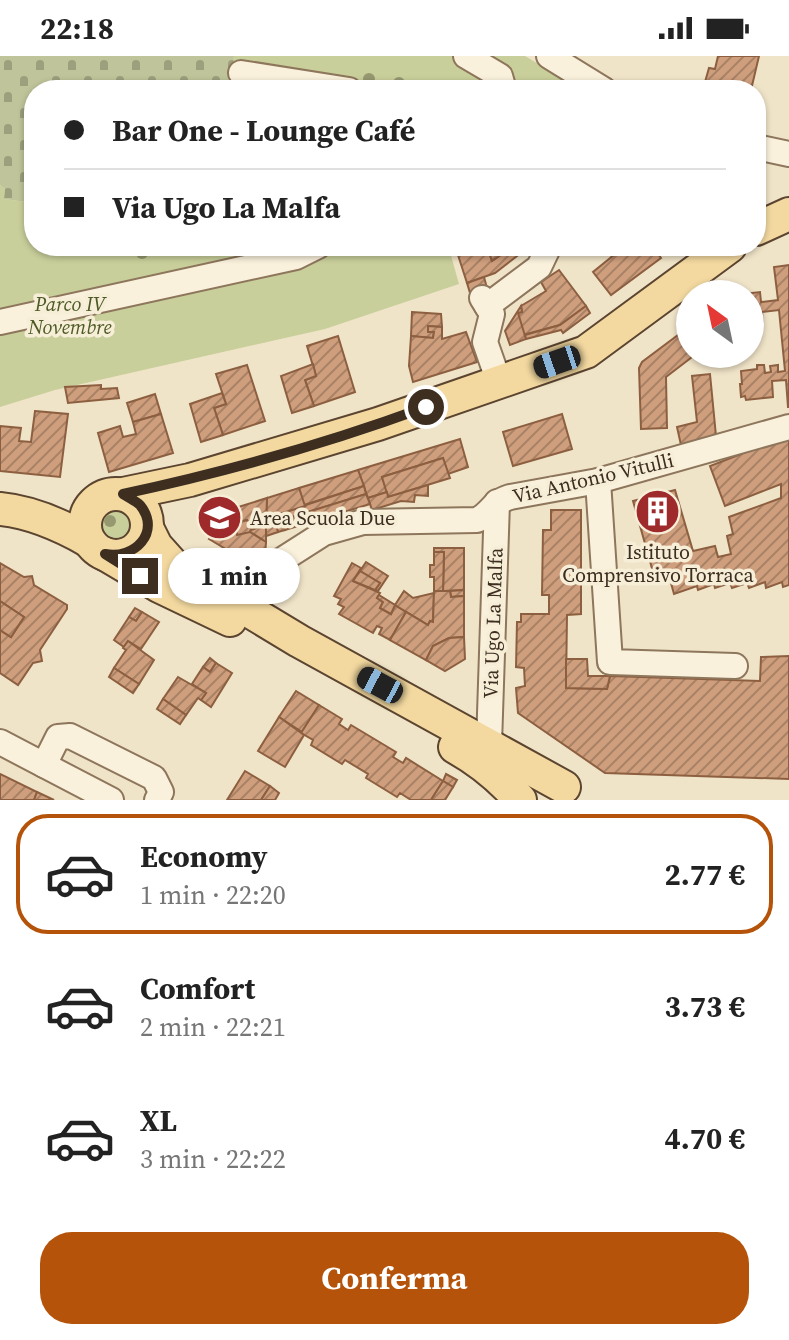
<!DOCTYPE html>
<html lang="it">
<head>
<meta charset="utf-8">
<style>
	:root { --surface:#fff; --page:#f2f2f2; --text:#222; --muted:#767676; --line:#e0e0e0; --accent:#b45309 }
	body { margin:0; font-family:"Source Serif 4",serif; background:var(--page); color:var(--text); height:100vh; display:flex; flex-direction:column; font-size:30px; white-space:nowrap }
	* { box-sizing:border-box; margin:0 }
	p { font-size:26px; color:var(--muted) }
	.icon { flex:none; width:44px; height:44px; fill:none; stroke:currentColor; stroke-width:2; stroke-linecap:round; stroke-linejoin:round }
	.map { position:relative; height:744px; overflow:hidden }
	.drawer { display:flex; flex-direction:column; background:var(--surface); flex:1 }
	.drawer>* { flex:none }
	.guide { position:absolute; left:24px; top:24px; width:742px; height:176px; border-radius:32px; box-shadow:0 2px 6px #0004; display:grid; align-content:center; height:176px; padding:0 40px; background:var(--surface) }
	.needle { width:52px; rotate:327deg }
	.controls { position:absolute; left:676px; top:224px; display:grid; gap:16px }
	.controls a { display:grid; place-items:center; width:88px; height:88px; border-radius:50%; background:var(--surface); box-shadow:0 2px 6px #0004; font-size:40px }
	.end { position:absolute; width:36px; height:36px; margin:-18px; border:10px solid #3d2e20; background:#fff; box-shadow:0 0 0 4px #fff }
	.from { border-radius:50% }
	.bubble { position:absolute; height:56px; border-radius:28px; background:var(--surface); box-shadow:0 2px 6px #0004; font-size:26px; font-weight:700; line-height:56px; text-align:center }
	.car { position:absolute; width:24px; height:48px; margin:-24px -12px; border-radius:10px; box-shadow:0 0 6px 2px #0007; background:linear-gradient(#222 24%,#8ab4d8 0 40%,#222 0 76%,#8ab4d8 0 86%,#222 0) }
	.guide b { display:flex; align-items:center; gap:28px; height:76px; font-size:30px }
	.guide b+b { border-top:2px solid var(--line) }
	.guide i { width:20px; height:20px; background:var(--text) }
	ul { padding:14px 0 0; list-style:none }
	li { display:flex; align-items:center; gap:24px; height:120px; margin:0 16px 12px; padding:0 24px; border:4px solid transparent; border-radius:32px }
	li div { flex:1 }
	li b { display:block; font-size:30px }
	li em { font-style:normal; font-weight:700 }
	li.current { border-color:var(--accent) }
	li>.icon { width:72px; height:72px; stroke-width:1.5 }
	.action { display:flex; gap:16px; margin-top:auto; padding:16px 40px }
	.action a { flex:1; height:92px; border-radius:32px; background:var(--accent); color:#fff; font-size:32px; font-weight:700; line-height:92px; text-align:center }
	.status { display:flex; justify-content:space-between; align-items:center; height:56px; padding:0 40px; background:var(--surface); direction:ltr }
	.status svg { height:22px; fill:currentColor }
	.map>svg:first-child { display:block }
	.green { fill:#c9cf9b }
	.cemetery { fill:url(#cemetery-stones) }
	.building { fill:url(#building-hatch); stroke:#8d5f41; stroke-width:2 }
	.lines { fill:none; stroke-linecap:round; stroke-linejoin:round }
	.minor-casing { stroke:#8d765c; stroke-width:28 }
	.major-casing { stroke:#5b4430; stroke-width:36 }
	.minor { stroke:#faf1dc; stroke-width:24 }
	.major { stroke:#f3d9a0; stroke-width:32 }
	.tree { fill:#96986f }
	.route { stroke:#3d2e20; stroke-width:10 }
	.labels { text-anchor:middle; dominant-baseline:central; stroke-width:7; stroke-linejoin:round; paint-order:stroke }
	.park-label { font-size:20px; font-style:italic; fill:#4d5a26; stroke:#f7eed8 }
	.street-label { font-size:20px; fill:#3d2e20; stroke:#f7eed8 }
	.poi-label { font-size:20px; fill:#3d2e20; stroke:#f7eed8; text-anchor:start }
</style>
</head>
<body>
<div class="status"><b>22:18</b><svg viewBox="0 0 49 12"><path d="M0 12V9h3v3zM5 12V6h3v6zM10 12V3h3v9zM15 12V0h3v12zM26 1h20v11H26zM47 4h2v5h-2z"/></svg></div>
<div class="map">
<svg width="789" height="744" viewBox="0 0 789 744">
	<defs>
		<pattern id="cemetery-stones" width="16" height="16" patternUnits="userSpaceOnUse" patternTransform="scale(2)"><rect width="16" height="16" fill="#bfc49a"/><path d="M2 7V4a2 2 0 0 1 4 0v3zM10 15v-3a2 2 0 0 1 4 0v3z" fill="#9ca07d"/></pattern>
		<pattern id="building-hatch" width="6" height="6" patternUnits="userSpaceOnUse" patternTransform="scale(2)"><rect width="6" height="6" fill="#cf9f7d"/><path d="M-1 1l2-2M0 6l6-6M5 7l2-2" fill="none" stroke="#a98266"/></pattern>
	</defs>
	<rect width="100%" height="100%" fill="#f0e4c8"/>
	<g class="green">
		<path d="M234 0H525L582 34H224L231 31Z"/>
		<path d="M0 129 5 133 4 143 34 147V190H467L450 196 459 228 325 273 55 334 0 351Z"/>
		<circle cx="115" cy="467" r="16"/>
	</g>
	<path class="cemetery" d="M0 0H234L231 32 224 34H34V147L4 143 5 133 0 129Z"/>
	<g class="building">
		<path d="M718 0H759L751 34H738L705 26 709 12 715 13Z"/>
		<path d="M487 190 492 205 505 196 501 190H530L495 217 467 227 458 199Z"/>
		<path d="M487 190H501L505 196 492 205Z"/>
		<path d="M606 190H625L626 191 612 201Z"/>
		<path d="M625 190H652L661 202 611 239 593 216Z"/>
		<path d="M789 209V351H788L786 324 772 325 773 341 746 344 745 340 741 341 740 328H742L741 315 757 313V309H764L765 317 771 316 770 310 778 309V316L785 315 779 254 762 256 763 267 750 268V238H743L760 236 761 246 778 244 774 211Z"/>
		<path d="M559 214 586 250 560 269 523 279 518 257 522 256 521 250 546 235 541 226Z"/>
		<path d="M484 221 487 232 470 237 467 227Z"/>
		<path d="M521 250 522 256 518 257 526 283 510 289 505 275Z"/>
		<path d="M586 250 590 257 563 277 561 274 526 283 525 279 560 269Z"/>
		<path d="M412 256 441 258 442 271 428 270V276H434L433 282 411 280Z"/>
		<path d="M428 270 442 271V283L466 276 477 306 413 326 409 310 411 280 433 282 434 276H428Z"/>
		<path d="M690 270V298H696L666 321 667 372 641 373 639 312 642 306Z"/>
		<path d="M338 280 355 336 314 350 305 324 316 320 307 290Z"/>
		<path d="M313 308 316 320 305 324 314 350 292 357 281 320Z"/>
		<path d="M247 309 265 365 223 379 214 352 226 348 216 318Z"/>
		<path d="M710 318 716 380 681 389 677 371 697 366 692 320Z"/>
		<path d="M101 329V333L117 332 119 342 68 347 65 331Z"/>
		<path d="M222 337 226 348 214 352 223 379 201 386 190 348Z"/>
		<path d="M155 338 161 358 133 366 127 347Z"/>
		<path d="M35 355 68 358 60 421 0 415V370L21 372 19 385 31 386Z"/>
		<path d="M161 358 173 397 109 416 98 377 120 370 123 381 136 378 133 366Z"/>
		<path d="M562 358 572 393 513 410 503 376Z"/>
		<path d="M460 383 468 411 448 418 443 402 382 421 387 436 368 442 358 414Z"/>
		<path d="M780 383 789 385V529L783 531 782 526 766 532 765 526 749 532 747 527 732 532 730 527 715 532 714 528 698 534 697 530 674 538 669 520 655 523 633 445 675 434 693 495 715 490 718 501 731 498 727 480 733 478 729 461 781 442V428L725 450 710 410Z"/>
		<path d="M443 402 450 422 388 441 382 421Z"/>
		<path d="M358 414 364 430 304 449 299 432Z"/>
		<path d="M428 429V440L415 439 414 446 401 445 372 454 368 442 387 436 388 441Z"/>
		<path d="M364 430 366 438 266 469V462Z"/>
		<path d="M299 432 305 450 266 462 267 442Z"/>
		<path d="M366 438 370 448 285 474 282 464Z"/>
		<path d="M267 442 266 469 251 474 247 464 236 467 232 453Z"/>
		<path d="M232 453 236 473 220 481 206 475 202 462Z"/>
		<path d="M551 454H581V558L567 559 566 632 607 633 610 620 760 625 761 601 789 600V723L605 717 518 657 516 632 525 630 524 612 516 611 517 566H521V558H549V539H542L543 474H551Z"/>
		<path d="M247 464 251 474 249 478 237 479 234 468Z"/>
		<path d="M282 464 285 474 278 476 275 466Z"/>
		<path d="M275 466 278 476 266 480V469Z"/>
		<path d="M266 469V486L250 476 251 474Z"/>
		<path d="M233 473H236L237 479 250 476 266 486 264 516 209 483 212 479 225 480Z"/>
		<path d="M434 492H464V534L443 535 444 496H434Z"/>
		<path d="M434 496H444L443 535H434V521H430V509H434Z"/>
		<path d="M366 506 388 520 378 535 375 534 380 527 360 515Z"/>
		<path d="M0 507 24 521 32 520 34 529 67 549V553L40 594 42 605 33 607 18 629 0 617V574L11 581 24 561 0 545Z"/>
		<path d="M352 507 361 512 353 525 380 537 377 542 383 546 380 552 391 558 395 549 406 556 390 584 379 578 382 572 377 570 373 577 339 558 344 551 338 548 341 543 334 540Z"/>
		<path d="M360 515 380 527 375 534 353 525Z"/>
		<path d="M464 534V540L451 541 450 535Z"/>
		<path d="M404 535 413 542 434 537 433 566 430 565 428 569 395 549Z"/>
		<path d="M434 535H450L451 541 464 540V581L449 582 433 590 426 604 390 584 406 556 428 569 430 565 433 566Z"/>
		<path d="M379 539 395 549 391 558 380 552 383 546 377 542Z"/>
		<path d="M0 545 24 561 11 581 0 574Z"/>
		<path d="M135 552 142 556 136 565 129 561Z"/>
		<path d="M142 556 159 566 141 593 128 585 124 591 114 584 129 561 136 565Z"/>
		<path d="M464 581 465 603 445 615 426 604 433 590 449 582Z"/>
		<path d="M128 585 154 604 139 628 114 612 126 594 123 592Z"/>
		<path d="M210 602 216 607 210 616 203 611Z"/>
		<path d="M566 603H587L588 620H610L607 633 566 632Z"/>
		<path d="M216 607 232 617 211 651 201 644 206 637 192 628 203 611 210 616Z"/>
		<path d="M114 612 139 628 133 637 109 621Z"/>
		<path d="M178 621 206 637 201 644 198 642 186 659 163 643Z"/>
		<path d="M296 635 319 649 302 676 279 661Z"/>
		<path d="M163 643 186 659 180 668 157 653Z"/>
		<path d="M319 649 342 663 339 668 348 674 351 669 396 696 393 701 403 707 406 702 443 725 431 744H411L400 737 397 741 366 722 368 718 345 704 342 708 311 689 313 684 301 677Z"/>
		<path d="M279 661 304 679 285 711 258 695Z"/>
		<path d="M245 715 270 730 261 744H227Z"/>
		<path d="M0 718 37 736 34 744H0Z"/>
		<path d="M446 718 457 724 453 731 443 725Z"/>
		<path d="M443 725 453 731 445 744H431Z"/>
		<path d="M270 730 279 737 275 744H261Z"/>
		<path d="M37 736 54 744H34Z"/>
	</g>
	<g class="lines">
		<defs>
			<g id="minor">
				<path d="M466 0 500 20 504 34"/>
				<path d="M549 0 604 34"/>
				<path d="M241 17 349 34"/>
				<path d="M756 91 789 98"/>
				<path d="M482 242 492 258 485 286 499 326"/>
				<path d="M487 250 539 211 549 190"/>
				<path d="M0 266 296 201 318 190"/>
				<path d="M598 425 610 606 735 610"/>
				<path d="M273 516 277 507 324 477 363 466 477 464C492 457 489 448 510 441L598 425 789 371"/>
				<path d="M0 686 111 744"/>
				<path d="M489 688 497 446"/>
				<path d="M44 709 58 681 70 680 154 722 161 736 157 744"/>
			</g>
			<g id="major">
				<path d="M756 173 789 158"/>
				<path d="M123 438 190 424 378 368 586 296 730 190"/>
				<circle cx="116" cy="469" r="31"/>
				<path d="M0 453C32 456 61 469 89 485"/>
				<path d="M147 472 156 490 173 509 299 585 564 731"/>
				<path d="M105 498 159 530 230 564"/>
				<path d="M455 691C480 705 501 722 520 744"/>
			</g>
		</defs>
		<use href="#minor" class="minor-casing"/>
		<use href="#major" class="major-casing"/>
		<use href="#minor" class="minor"/>
		<use href="#major" class="major"/>
	</g>
	<g class="tree">
		<circle cx="369" cy="23" r="6"/>
		<circle cx="399" cy="27" r="6"/>
		<circle cx="142" cy="197" r="6"/>
		<circle cx="110" cy="465" r="6"/>
	</g>
	<g class="lines">
		<path class="route" d="M140 520 105 498C134 504 162 476 140 449 136 445 129 442 123 438 226 416 328 387 426 351"/>
	</g>
	<defs>
		<symbol id="building-disc" viewBox="-11 -11 22 22"><circle r="9.5" fill="#9e2a2b" stroke="#f7eed8"/><path d="M-4-6H4V6H1V3H-1V6H-4ZM-2.5-4.3h1.7v1.8h-1.7ZM.8-4.3h1.7v1.8H.8ZM-2.5-1h1.7V.8h-1.7ZM.8-1h1.7V.8H.8Z" fill="#fff"/></symbol>
		<symbol id="school-disc" viewBox="-11 -11 22 22"><circle r="9.5" fill="#9e2a2b" stroke="#f7eed8"/><path d="M0-5L7-2L0 1L-7-2ZM-4 1L0 2.5L4 1V4Q0 6-4 4Z" fill="#fff"/></symbol>
	</defs>
	<g fill-rule="evenodd">
		<use href="#building-disc" x="632" y="430" width="51" height="51"/>
		<use href="#school-disc" x="194" y="436" width="51" height="51"/>
	</g>
	<g class="labels">
		<g class="park-label">
			<text x="70" y="248">Parco IV<tspan x="70" dy="23">Novembre</tspan></text>
		</g>
		<g class="street-label">
			<text transform="translate(593 422) rotate(-13)">Via Antonio Vitulli</text>
			<text transform="translate(493 567) rotate(-88)">Via Ugo La Malfa</text>
		</g>
		<g class="poi-label">
			<text x="250" y="462">Area Scuola Due</text>
			<text x="658" y="496" text-anchor="middle">Istituto<tspan x="658" dy="23">Comprensivo Torraca</tspan></text>
		</g>
	</g>
</svg>
<div class="controls">
<a><svg class="needle" viewBox="-14 -14 28 28"><path d="M0-13l5 13h-10z" fill="#e53935"/><path d="M0 13l5-13h-10z" fill="#767676"/></svg></a>
</div>
<i class="end from" style="left:426px;top:351px"></i>
<i class="end" style="left:140px;top:520px"></i>
<div class="bubble" style="left:168px;top:492px;width:132px">1 min</div>
<i class="car" style="left:557px;top:306px;rotate:251deg"></i>
<i class="car" style="left:380px;top:629px;rotate:298deg"></i>
<div class="guide">
<b><i class="from"></i>Bar One - Lounge Café</b>
<b><i></i>Via Ugo La Malfa</b>
</div>
</div>
<section class="drawer">
<ul>
<li class="current"><svg class="icon" aria-label="car" viewBox="0 0 24 24"><path d="M5 17H2v-5l4-1 3-4h7l3 4 3 1v5h-3M9 17h6M6 11h13"/><circle cx="7" cy="17" r="2"/><circle cx="17" cy="17" r="2"/></svg><div><b>Economy</b><p>1 min · 22:20</p></div><em>2.77 €</em></li>
<li><svg class="icon" aria-label="car" viewBox="0 0 24 24"><path d="M5 17H2v-5l4-1 3-4h7l3 4 3 1v5h-3M9 17h6M6 11h13"/><circle cx="7" cy="17" r="2"/><circle cx="17" cy="17" r="2"/></svg><div><b>Comfort</b><p>2 min · 22:21</p></div><em>3.73 €</em></li>
<li><svg class="icon" aria-label="car" viewBox="0 0 24 24"><path d="M5 17H2v-5l4-1 3-4h7l3 4 3 1v5h-3M9 17h6M6 11h13"/><circle cx="7" cy="17" r="2"/><circle cx="17" cy="17" r="2"/></svg><div><b>XL</b><p>3 min · 22:22</p></div><em>4.70 €</em></li>
</ul>
<div class="action"><a>Conferma</a></div>
</section>
</body>
</html>
